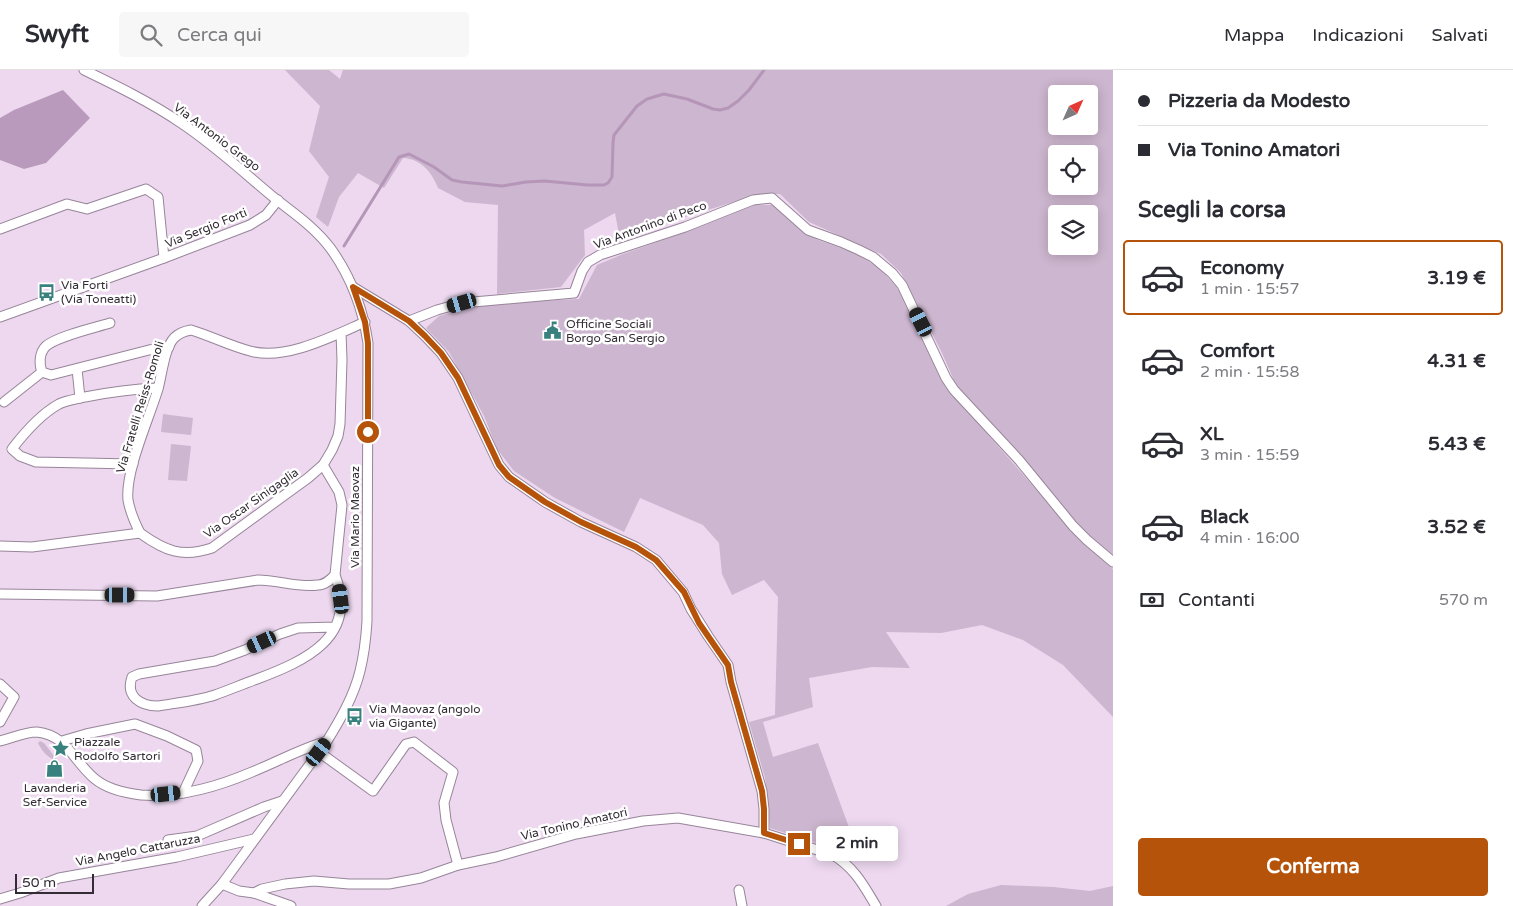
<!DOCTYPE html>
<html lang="it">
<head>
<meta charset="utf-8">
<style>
	:root { --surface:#fff; --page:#f7f7f7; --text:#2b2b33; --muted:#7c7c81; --line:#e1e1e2; --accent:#b45309 }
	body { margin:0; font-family:"Varela Round",sans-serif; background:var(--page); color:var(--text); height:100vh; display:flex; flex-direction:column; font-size:19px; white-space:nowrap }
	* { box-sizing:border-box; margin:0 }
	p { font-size:16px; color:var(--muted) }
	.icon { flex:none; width:28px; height:28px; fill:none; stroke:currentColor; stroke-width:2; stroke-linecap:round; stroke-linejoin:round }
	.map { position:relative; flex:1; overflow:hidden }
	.drawer { display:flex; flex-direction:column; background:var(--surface); width:400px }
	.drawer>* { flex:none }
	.guide { display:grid; align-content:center; height:110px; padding:0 25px; background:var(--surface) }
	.needle { width:32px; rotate:45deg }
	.buttons { position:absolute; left:1048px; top:15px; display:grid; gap:10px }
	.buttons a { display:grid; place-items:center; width:50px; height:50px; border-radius:5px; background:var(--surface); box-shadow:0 2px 12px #0003; font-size:25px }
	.scale { position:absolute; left:15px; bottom:12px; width:79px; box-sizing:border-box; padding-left:5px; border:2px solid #332c34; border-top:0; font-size:14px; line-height:18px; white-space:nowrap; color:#332c34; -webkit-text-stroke:4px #fff; paint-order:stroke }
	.end { position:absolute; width:22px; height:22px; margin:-11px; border:6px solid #b45309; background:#fff; box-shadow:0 0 0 2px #fff }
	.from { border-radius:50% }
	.bubble { position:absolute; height:35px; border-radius:5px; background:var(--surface); box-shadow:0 2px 12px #0003; font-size:16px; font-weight:800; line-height:35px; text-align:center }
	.car { position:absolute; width:15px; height:30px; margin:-15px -8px; border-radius:6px; box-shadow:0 0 4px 1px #0007; background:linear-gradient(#222 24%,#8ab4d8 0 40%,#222 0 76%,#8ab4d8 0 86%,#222 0) }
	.guide b { display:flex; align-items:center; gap:18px; height:48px; font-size:19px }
	.guide b+b { border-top:1px solid var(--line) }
	.guide i { width:12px; height:12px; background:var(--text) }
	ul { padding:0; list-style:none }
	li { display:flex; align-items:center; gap:15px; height:75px; margin:0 10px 8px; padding:0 15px; border:2px solid transparent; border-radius:5px }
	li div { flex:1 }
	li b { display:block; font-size:19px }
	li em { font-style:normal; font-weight:800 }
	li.current { border-color:var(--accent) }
	li>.icon { width:45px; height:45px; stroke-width:1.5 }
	h2 { padding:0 25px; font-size:22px; line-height:60px }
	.pay { display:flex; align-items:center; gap:12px; height:55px; padding:0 25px; font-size:19px }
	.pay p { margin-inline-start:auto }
	.primary-button { display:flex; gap:10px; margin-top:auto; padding:10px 25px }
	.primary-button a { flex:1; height:58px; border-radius:5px; background:var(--accent); color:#fff; font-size:20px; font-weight:800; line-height:58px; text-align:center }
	header { display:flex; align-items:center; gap:30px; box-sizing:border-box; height:70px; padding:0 25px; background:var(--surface); border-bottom:1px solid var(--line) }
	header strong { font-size:24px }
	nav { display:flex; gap:28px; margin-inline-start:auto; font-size:18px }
	.search { width:350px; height:45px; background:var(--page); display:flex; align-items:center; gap:12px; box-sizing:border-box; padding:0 18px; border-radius:5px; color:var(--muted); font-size:19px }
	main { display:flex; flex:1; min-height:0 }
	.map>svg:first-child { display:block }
	.green { fill:#cdb6cf; fill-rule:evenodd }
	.forest { fill:#b99abd }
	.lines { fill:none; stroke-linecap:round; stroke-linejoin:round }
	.stream { stroke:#b596b8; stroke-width:3 }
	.minor-casing { stroke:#978599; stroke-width:11 }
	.minor { stroke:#fff; stroke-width:9 }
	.route { stroke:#b45309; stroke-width:6 }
	.labels { text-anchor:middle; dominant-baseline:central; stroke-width:5; stroke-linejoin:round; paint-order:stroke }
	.street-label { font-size:12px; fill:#332c34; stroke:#fff }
	.poi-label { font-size:12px; fill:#332c34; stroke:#fff; text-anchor:start }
</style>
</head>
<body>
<header>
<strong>Swyft</strong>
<div class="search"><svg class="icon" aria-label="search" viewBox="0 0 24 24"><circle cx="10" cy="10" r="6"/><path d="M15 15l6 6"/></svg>Cerca qui</div>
<nav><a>Mappa</a><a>Indicazioni</a><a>Salvati</a></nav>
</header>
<main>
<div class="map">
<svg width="1113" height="836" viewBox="0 0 1113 836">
	<rect width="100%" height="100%" fill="#edd8ef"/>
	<g class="green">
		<path d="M285 0H329L340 9 343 0H1113V485L1081 458 1029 395 956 315 942 283 901 203 881 184 809 152 780 124H759L650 158 620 170 615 143 584 160 585 185 561 217 497 224 498 135 465 132 438 118C432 102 421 89 403 88L384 118 358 103 339 127 328 157 316 147 329 107 309 81 320 36ZM1056 24H1089V56H1056ZM1056 84H1089V116H1056ZM1056 144H1089V176H1056Z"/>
		<path d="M755 135H773L800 159 818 170 853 182 878 197 896 216 911 242 946 317 1087 477 1113 499V647L1063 595 1023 570 982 555 941 563 886 562 910 598 872 597 809 608 813 637 763 652 773 687 818 673 857 779 853 785 770 758 765 708 749 652 775 645 778 527 764 510 732 525 722 504 719 473 703 455 640 428 624 462 555 428 514 401 497 379 484 346 449 282 426 258 439 246 477 234 579 229 597 195 623 184 700 157Z"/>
		<path d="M163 344 193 348 191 365 161 362Z"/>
		<path d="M171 374 191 376 187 411 168 410Z"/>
		<path d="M40 671 44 673 59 692C48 688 43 683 38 673Z"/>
		<path d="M1001 815 1053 817 1090 821 1113 816V836H946L968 824Z"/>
	</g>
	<path class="forest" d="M63 20 90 48 46 93 24 99 0 90V48L14 40Z"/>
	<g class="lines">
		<path class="stream" d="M344 176 399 87 409 84 434 97 452 110 462 112 502 116 526 112 545 111 587 115H604L608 113 612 107 613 73 614 65 637 36 647 29 664 24 687 29 713 39 720 40 728 38 738 31 749 20 764 0"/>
		<defs>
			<g id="minor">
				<path d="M84 0C117 16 150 32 181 53 213 74 242 101 272 126 293 143 315 157 331 179 351 207 363 239 368 273L367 551C366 568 364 585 360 601 354 626 340 650 327 671L222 814 202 836"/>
				<path d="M0 159 67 134 87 139 146 119 158 127 164 188"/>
				<path d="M353 217 409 251 425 266 441 283 458 308 499 395 509 407 545 432 581 452 636 477 656 490 683 522 691 539 708 566 728 595 731 612 762 721 764 739V763"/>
				<path d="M0 247 164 188 250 155 266 145 278 130"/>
				<path d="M409 251 437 240 462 233 574 223 582 201 588 192 600 185 685 157 753 130 772 128 808 160 841 172 859 180 873 187 892 203 902 215 946 308 954 320 1019 390 1073 456 1087 470 1113 492"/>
				<path d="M110 253C94 258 58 266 46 276 39 283 39 294 42 302L51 305 149 280 169 277"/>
				<path d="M77 299 80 328"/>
				<path d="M4 332 42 302"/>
				<path d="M133 394 36 392 20 386 12 379C25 362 41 344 59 334 67 330 77 329 85 327 110 322 133 319 158 318"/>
				<path d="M323 395 339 422 342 435 335 505C359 567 305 591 257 609 243 614 229 620 215 625 197 631 176 633 158 636 141 636 125 627 132 607L139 604 215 591 245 580 280 564 298 558 335 557"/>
				<path d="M140 463C135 453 130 442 128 430 125 401 149 349 158 319 162 305 164 279 174 268 179 263 185 261 191 260 211 266 230 276 250 281 285 291 333 266 365 252"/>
				<path d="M0 476 32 477 140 463C165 481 182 488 212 478L308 408 323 395 332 380 338 366 340 354 342 290 341 263"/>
				<path d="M0 524 157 526 258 510C278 510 299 518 318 515 325 515 330 510 335 505"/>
				<path d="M0 614 14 627 0 652"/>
				<path d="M0 671C12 668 25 662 37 662 67 665 74 692 95 709 107 719 125 723 141 725 179 728 217 717 252 702 277 692 300 679 327 671"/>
				<path d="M62 671 86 664 135 654 167 666 196 680 198 691 183 723"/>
				<path d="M319 682 373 721 406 674 414 672 453 702 444 733 446 750 458 795"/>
				<path d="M168 770 197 766 264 737 282 731"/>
				<path d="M222 814 239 821 254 823 291 836"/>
				<path d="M739 820 742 836"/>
				<path d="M254 823 262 819 285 814 314 811 349 814H389L421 808 458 795 496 787 576 764 643 751 678 748 764 763 833 785C854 797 864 816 876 836"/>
				<path d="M0 829 20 823 59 808 177 787 254 769"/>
			</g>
		</defs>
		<use href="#minor" class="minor-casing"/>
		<use href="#minor" class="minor"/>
	</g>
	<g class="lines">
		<path class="route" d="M368 362V273L365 252 353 217 409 251 425 266 441 283 458 308 499 395 509 407 545 432 581 452 636 477 656 490 684 522 699 553 728 595 731 612 762 721 764 739V763L799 774"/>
	</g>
	<defs>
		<symbol id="bus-bare" viewBox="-9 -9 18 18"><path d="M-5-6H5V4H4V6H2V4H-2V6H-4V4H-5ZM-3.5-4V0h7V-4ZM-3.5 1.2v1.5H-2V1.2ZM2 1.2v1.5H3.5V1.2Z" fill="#39817e" stroke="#fff" stroke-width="2.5" paint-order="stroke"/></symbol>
		<symbol id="civic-bare" viewBox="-9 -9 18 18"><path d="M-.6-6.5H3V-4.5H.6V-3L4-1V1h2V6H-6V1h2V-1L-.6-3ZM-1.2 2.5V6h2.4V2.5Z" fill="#39817e" stroke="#fff" stroke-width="2.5" paint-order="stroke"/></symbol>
		<symbol id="sight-bare" viewBox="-9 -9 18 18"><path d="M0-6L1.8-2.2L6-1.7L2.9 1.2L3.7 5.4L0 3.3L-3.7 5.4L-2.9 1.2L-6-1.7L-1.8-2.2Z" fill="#39817e" stroke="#fff" stroke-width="2.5" paint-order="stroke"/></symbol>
		<symbol id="shop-bare" viewBox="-9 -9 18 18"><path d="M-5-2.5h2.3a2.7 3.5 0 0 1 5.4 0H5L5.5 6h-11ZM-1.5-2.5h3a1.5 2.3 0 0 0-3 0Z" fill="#39817e" stroke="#fff" stroke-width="2.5" paint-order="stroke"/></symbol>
	</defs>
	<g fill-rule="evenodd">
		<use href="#bus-bare" x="34" y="210" width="25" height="25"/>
		<use href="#civic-bare" x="540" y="248" width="25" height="25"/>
		<use href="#bus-bare" x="342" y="634" width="25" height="25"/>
		<use href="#sight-bare" x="48" y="666" width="25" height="25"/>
		<use href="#shop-bare" x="42" y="686" width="25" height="25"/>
	</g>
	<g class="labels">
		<g class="street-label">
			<text transform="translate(217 67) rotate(37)">Via Antonio Grego</text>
			<text transform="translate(650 155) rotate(-20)">Via Antonino di Peco</text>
			<text transform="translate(206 158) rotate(-22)">Via Sergio Forti</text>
			<text transform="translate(140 337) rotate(-73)">Via Fratelli Reiss-Romoli</text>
			<text transform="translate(251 433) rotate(-35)">Via Oscar Sinigaglia</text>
			<text transform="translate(355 447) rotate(-90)">Via Mario Maovaz</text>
			<text transform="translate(574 754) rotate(-13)">Via Tonino Amatori</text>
			<text transform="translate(138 780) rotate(-11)">Via Angelo Cattaruzza</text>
		</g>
		<g class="poi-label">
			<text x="61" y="215">Via Forti<tspan x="61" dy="14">(Via Toneatti)</tspan></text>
			<text x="566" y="254">Officine Sociali<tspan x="566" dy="14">Borgo San Sergio</tspan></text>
			<text x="369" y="639">Via Maovaz (angolo<tspan x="369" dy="14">via Gigante)</tspan></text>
			<text x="74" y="672">Piazzale<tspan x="74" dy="14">Rodolfo Sartori</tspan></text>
			<text x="55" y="718" text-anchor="middle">Lavanderia<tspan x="55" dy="14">Sef-Service</tspan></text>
		</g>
	</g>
</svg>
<div class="buttons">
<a><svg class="needle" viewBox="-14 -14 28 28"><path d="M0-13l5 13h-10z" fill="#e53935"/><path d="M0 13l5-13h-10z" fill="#7c7c81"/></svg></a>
<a><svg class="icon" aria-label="locate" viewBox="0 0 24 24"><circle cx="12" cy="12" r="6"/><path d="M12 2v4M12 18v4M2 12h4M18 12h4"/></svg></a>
<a><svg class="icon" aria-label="layers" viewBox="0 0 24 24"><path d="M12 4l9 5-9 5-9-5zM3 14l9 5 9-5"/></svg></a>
</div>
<div class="scale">50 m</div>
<i class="end from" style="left:368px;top:362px"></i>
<i class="end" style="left:799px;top:774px"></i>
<div class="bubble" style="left:816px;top:756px;width:82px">2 min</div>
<i class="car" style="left:462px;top:233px;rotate:254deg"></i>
<i class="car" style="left:921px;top:252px;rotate:333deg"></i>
<i class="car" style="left:120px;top:525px;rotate:90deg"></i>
<i class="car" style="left:341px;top:529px;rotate:353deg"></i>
<i class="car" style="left:262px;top:572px;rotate:245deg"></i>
<i class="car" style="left:319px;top:682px;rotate:37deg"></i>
<i class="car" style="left:166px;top:724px;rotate:84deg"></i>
</div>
<section class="drawer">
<div class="guide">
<b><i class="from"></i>Pizzeria da Modesto</b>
<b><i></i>Via Tonino Amatori</b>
</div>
<h2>Scegli la corsa</h2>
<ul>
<li class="current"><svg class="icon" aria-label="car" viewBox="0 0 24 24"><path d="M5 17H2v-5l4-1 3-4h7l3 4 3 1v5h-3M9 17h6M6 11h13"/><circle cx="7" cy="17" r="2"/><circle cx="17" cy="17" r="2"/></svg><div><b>Economy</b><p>1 min · 15:57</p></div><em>3.19 €</em></li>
<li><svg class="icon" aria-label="car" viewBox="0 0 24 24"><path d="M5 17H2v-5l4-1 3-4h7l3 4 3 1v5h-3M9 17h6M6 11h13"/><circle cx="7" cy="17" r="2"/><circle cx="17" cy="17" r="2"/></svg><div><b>Comfort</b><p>2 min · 15:58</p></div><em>4.31 €</em></li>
<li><svg class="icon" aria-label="car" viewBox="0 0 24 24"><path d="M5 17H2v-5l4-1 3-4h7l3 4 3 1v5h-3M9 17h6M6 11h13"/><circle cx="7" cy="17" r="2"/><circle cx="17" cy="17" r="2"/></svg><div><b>XL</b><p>3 min · 15:59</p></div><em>5.43 €</em></li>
<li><svg class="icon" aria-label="car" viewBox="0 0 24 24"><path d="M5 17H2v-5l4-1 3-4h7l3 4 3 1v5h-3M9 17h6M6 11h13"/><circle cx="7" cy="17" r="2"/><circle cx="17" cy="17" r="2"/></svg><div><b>Black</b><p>4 min · 16:00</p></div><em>3.52 €</em></li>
</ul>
<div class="pay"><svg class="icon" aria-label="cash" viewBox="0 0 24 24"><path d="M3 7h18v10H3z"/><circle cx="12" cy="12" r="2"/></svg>Contanti<p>570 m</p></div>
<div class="primary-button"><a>Conferma</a></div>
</section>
</main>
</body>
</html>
